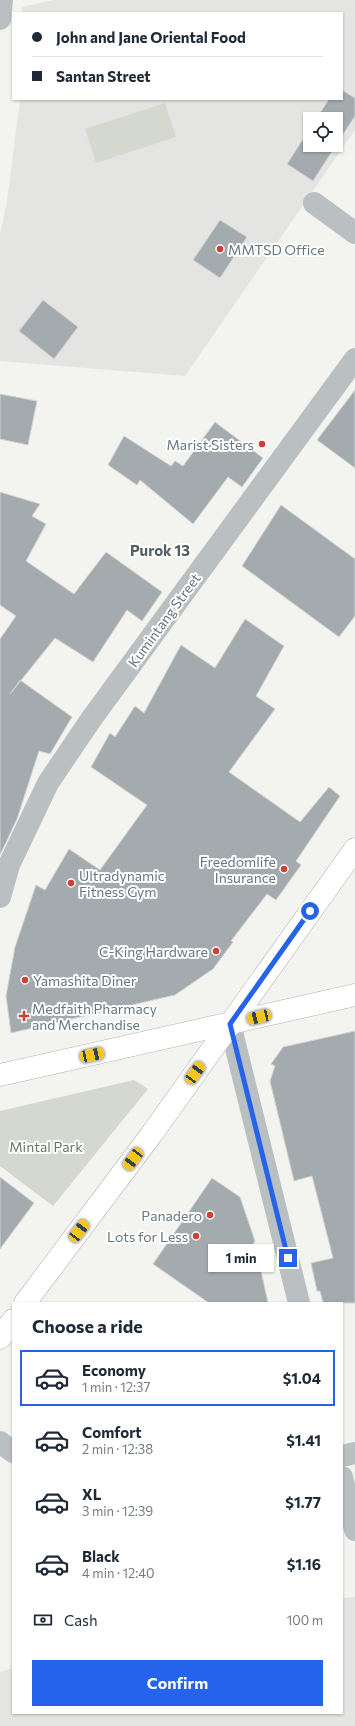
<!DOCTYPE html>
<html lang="en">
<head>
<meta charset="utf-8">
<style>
	:root { --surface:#fff; --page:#f2f2f3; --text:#1f2937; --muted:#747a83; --line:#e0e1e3; --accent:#2563eb }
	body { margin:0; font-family:Commissioner,sans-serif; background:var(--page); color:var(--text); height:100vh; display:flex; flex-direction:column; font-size:15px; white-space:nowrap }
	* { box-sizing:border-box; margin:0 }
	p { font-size:13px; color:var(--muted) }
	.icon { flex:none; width:22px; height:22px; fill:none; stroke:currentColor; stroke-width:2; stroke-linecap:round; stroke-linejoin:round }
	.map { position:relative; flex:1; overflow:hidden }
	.sheet { position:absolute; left:12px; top:1302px; width:331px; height:412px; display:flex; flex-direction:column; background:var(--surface); border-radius:0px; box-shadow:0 1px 3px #0004 }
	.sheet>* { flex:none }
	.banner { position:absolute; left:12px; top:12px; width:331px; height:88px; border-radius:0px; box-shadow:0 1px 3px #0004; display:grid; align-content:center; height:88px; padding:0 20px; background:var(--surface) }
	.fabs { position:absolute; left:303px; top:112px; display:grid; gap:8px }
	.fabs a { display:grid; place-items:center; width:40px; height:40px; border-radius:0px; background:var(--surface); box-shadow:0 1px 3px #0004; font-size:20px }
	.end { position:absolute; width:18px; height:18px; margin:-9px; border:5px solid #2563eb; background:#fff; box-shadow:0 0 0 2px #fff }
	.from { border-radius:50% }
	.bubble { position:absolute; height:28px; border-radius:0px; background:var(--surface); box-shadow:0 1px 3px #0004; font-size:13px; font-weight:700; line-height:28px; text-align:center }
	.car { position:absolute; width:12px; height:24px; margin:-12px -6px; border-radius:5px; box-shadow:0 0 3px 1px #0007; background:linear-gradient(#f5c518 24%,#345 0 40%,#f5c518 0 76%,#345 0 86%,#f5c518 0) }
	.banner b { display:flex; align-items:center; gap:14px; height:38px; font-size:15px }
	.banner b+b { border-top:1px solid var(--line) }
	.banner i { width:10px; height:10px; background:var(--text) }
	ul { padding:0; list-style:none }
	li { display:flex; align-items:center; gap:12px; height:56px; margin:0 8px 6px; padding:0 12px; border:2px solid transparent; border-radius:0px }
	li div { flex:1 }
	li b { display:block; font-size:15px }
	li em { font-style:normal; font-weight:700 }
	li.on { border-color:var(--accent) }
	li>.icon { width:36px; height:36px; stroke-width:1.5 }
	h2 { padding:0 20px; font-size:18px; line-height:48px }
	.pay { display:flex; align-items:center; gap:10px; height:44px; padding:0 20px; font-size:15px }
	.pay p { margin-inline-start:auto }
	.cta { display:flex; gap:8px; margin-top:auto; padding:8px 20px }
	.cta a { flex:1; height:46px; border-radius:0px; background:var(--accent); color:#fff; font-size:16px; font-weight:700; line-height:46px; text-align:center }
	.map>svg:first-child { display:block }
	.built { fill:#e4e4e3; fill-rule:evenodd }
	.green { fill:#d4d8cf }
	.building { fill:#a3abae; stroke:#d4d4d3 }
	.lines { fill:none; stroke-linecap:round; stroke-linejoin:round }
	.major-casing { stroke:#aeb3b5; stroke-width:23 }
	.highway-casing { stroke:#aeb2b4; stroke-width:23 }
	.minor { stroke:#babfc1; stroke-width:22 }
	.major { stroke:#fff; stroke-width:22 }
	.highway { stroke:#fff; stroke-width:22 }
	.route { stroke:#2563eb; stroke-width:5 }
	.poi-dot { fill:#cd4036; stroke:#fff; stroke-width:1.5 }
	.labels { text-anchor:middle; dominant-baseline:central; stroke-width:4; stroke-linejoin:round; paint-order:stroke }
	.poi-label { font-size:14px; fill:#66777d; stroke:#fff; text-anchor:end }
	.street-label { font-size:14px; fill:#66777d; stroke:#fff }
	.park-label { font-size:14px; fill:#6a7564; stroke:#fff }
	.neighbourhood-label { font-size:15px; font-weight:bold; fill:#535f63; stroke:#fff }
</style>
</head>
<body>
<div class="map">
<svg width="355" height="1726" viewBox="0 0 355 1726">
	<rect width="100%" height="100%" fill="#f3f3f0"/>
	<g class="built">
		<path d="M54 0H355V130L185 376 0 361V235L7 201 20 99H342V13H22V7ZM310 119H336V145H310Z"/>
		<path d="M355 1597V1726H0V1672L13 1668V1713H342V1598Z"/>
	</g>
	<g class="green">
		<path d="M165 103 176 137 96 163 85 129Z"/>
		<path d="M134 1080 148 1089 53 1206 0 1166V1111Z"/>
	</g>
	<g class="building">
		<path d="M342 90 355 98V116L313 181 287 164 310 128V145H336V119H316L329 99H342Z"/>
		<path d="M220 220 247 237 220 278 193 260Z"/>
		<path d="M43 300 78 327 54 359 19 331Z"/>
		<path d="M355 390V468L317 440Z"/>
		<path d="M0 394 37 401 28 445 0 439Z"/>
		<path d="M215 422 263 458 242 487 228 477 193 524 140 480 137 485 108 465 124 436 171 466 175 461 183 466Z"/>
		<path d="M0 492 40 504 32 516 46 524 26 561 74 594 106 552 162 592 142 621 127 610 93 662 55 638 10 694 20 680 72 717 50 754 39 751 17 819 0 855V639L16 616 0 605Z"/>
		<path d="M281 505 355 559V616L339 637 242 566Z"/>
		<path d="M245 619 284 646 256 696 275 709 229 772 300 822 329 787 340 796 296 861 301 865 276 900 267 894 231 941 233 942 213 969 175 995 11 1033 6 996 15 947 36 885 45 890 69 849 100 870 147 805 91 767 110 733 115 737 135 706 144 713 181 645 215 668Z"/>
		<path d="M355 1031V1303H323L320 1291H317L311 1263 333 1258 312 1176 294 1181 270 1081 275 1066 271 1064 283 1047Z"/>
		<path d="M0 1177 34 1203 0 1249Z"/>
		<path d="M212 1178 240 1197 255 1241 244 1259 261 1271 268 1303H209L153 1264Z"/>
	</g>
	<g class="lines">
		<defs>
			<path id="major" d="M0 1075 355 995"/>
			<g id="highway">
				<path d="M25 1303 151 1135 355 849"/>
				<path d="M0 1338 13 1320"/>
			</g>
		</defs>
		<use href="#major" class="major-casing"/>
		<use href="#highway" class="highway-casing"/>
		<g class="minor">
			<path d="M0 19 2 0"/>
			<path d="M314 203 355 233"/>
			<path d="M0 897 9 865 48 783 92 718 355 359"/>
			<path d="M230 1024 299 1303"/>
			<path d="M0 1442 13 1452"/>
			<path d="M342 1456 355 1453"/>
			<path d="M342 1477 355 1530"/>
		</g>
		<use href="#major" class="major"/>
		<use href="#highway" class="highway"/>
	</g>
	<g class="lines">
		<path class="route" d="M288 1258 230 1024 310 911"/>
	</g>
	<g class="poi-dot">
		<circle cx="220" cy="249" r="4"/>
		<circle cx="262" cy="444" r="4"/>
		<circle cx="284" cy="869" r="4"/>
		<circle cx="71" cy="883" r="4"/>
		<circle cx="216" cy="951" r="4"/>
		<circle cx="25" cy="980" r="4"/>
		<path d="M22 1010h4v4h4v4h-4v4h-4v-4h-4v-4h4z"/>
		<circle cx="210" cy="1215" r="4"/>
		<circle cx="196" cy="1236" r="4"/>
	</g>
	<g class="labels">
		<g class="poi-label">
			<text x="228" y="249" text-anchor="start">MMTSD Office</text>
			<text x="254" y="444">Marist Sisters</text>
			<text x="276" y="861">Freedomlife<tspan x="276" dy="16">Insurance</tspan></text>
			<text x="79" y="875" text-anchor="start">Ultradynamic<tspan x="79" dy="16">Fitness Gym</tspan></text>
			<text x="208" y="951">C-King Hardware</text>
			<text x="33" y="980" text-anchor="start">Yamashita Diner</text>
			<text x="32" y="1008" text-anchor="start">Medfaith Pharmacy<tspan x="32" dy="16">and Merchandise</tspan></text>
			<text x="202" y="1215">Panadero</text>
			<text x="188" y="1236">Lots for Less</text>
		</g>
		<g class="street-label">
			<text transform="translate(164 620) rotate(-54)">Kumintang Street</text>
		</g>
		<g class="park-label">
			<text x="46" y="1146">Mintal Park</text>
		</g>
		<g class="neighbourhood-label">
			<text x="160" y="550">Purok 13</text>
		</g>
	</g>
</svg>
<div class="fabs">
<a><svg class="icon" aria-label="locate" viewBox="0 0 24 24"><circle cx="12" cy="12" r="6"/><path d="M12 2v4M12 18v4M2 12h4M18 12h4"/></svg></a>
</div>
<i class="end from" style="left:310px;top:911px"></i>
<i class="end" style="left:288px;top:1258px"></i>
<div class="bubble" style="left:208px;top:1244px;width:66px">1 min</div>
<i class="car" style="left:259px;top:1017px;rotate:257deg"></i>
<i class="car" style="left:92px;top:1055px;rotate:78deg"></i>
<i class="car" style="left:195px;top:1073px;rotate:36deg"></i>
<i class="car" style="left:133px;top:1159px;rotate:217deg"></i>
<i class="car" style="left:79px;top:1231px;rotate:37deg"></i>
<div class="banner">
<b><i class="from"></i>John and Jane Oriental Food</b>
<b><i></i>Santan Street</b>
</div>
<section class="sheet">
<h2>Choose a ride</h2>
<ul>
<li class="on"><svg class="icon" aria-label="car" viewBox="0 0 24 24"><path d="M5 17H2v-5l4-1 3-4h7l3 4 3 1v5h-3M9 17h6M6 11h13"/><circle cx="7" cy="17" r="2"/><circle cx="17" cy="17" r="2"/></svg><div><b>Economy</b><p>1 min · 12:37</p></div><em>$1.04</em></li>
<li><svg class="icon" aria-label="car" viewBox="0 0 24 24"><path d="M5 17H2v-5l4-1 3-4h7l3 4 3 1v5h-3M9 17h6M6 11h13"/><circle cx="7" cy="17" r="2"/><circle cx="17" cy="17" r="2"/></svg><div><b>Comfort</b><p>2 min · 12:38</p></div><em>$1.41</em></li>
<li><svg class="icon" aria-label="car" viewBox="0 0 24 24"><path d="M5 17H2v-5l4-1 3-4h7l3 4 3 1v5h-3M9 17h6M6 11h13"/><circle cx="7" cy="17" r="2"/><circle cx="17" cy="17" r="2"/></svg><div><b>XL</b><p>3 min · 12:39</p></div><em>$1.77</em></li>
<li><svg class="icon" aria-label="car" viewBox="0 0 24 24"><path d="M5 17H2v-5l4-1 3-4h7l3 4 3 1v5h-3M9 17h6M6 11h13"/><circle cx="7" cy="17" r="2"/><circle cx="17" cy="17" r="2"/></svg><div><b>Black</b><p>4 min · 12:40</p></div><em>$1.16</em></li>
</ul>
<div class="pay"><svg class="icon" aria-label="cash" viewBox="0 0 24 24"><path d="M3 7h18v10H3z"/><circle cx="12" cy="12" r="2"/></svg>Cash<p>100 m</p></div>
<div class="cta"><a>Confirm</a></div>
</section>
</div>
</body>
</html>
